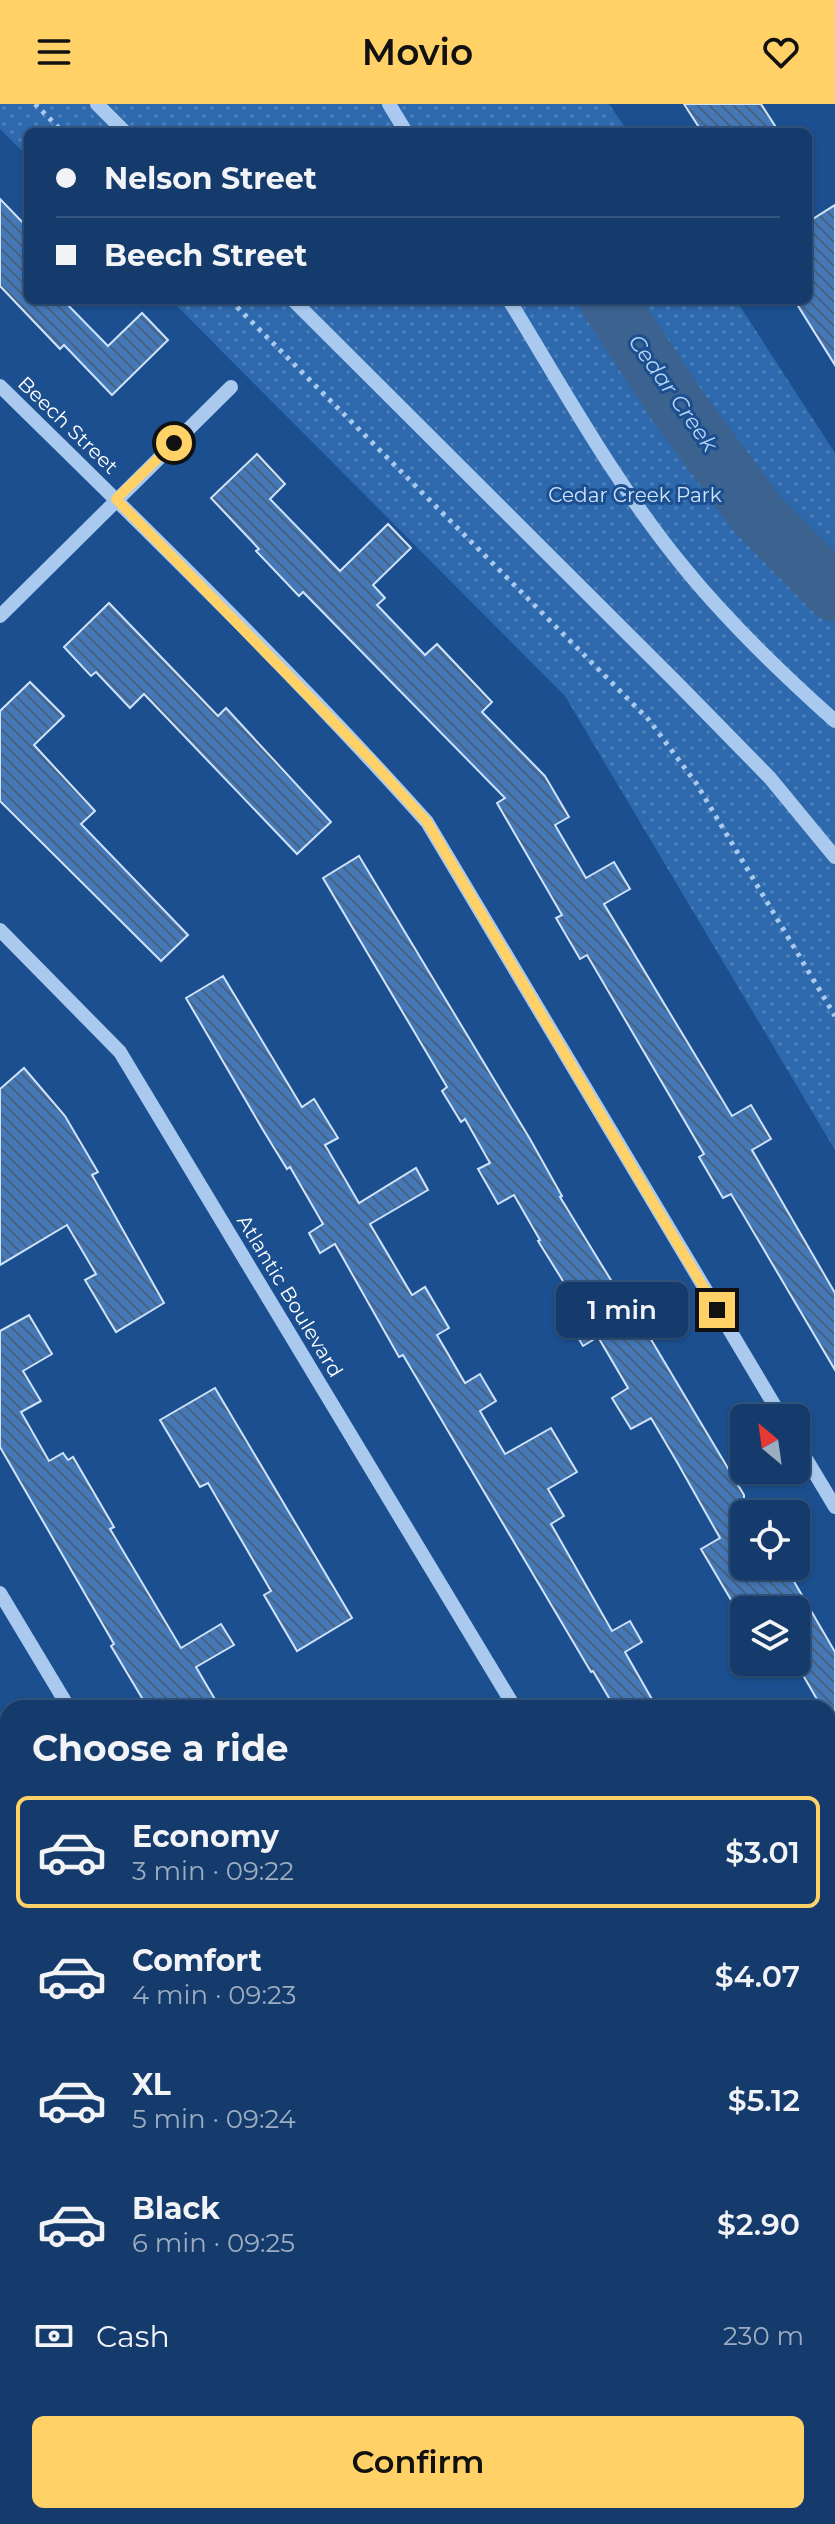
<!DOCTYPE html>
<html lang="en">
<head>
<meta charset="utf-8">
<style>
	:root { --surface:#143b6b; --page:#214673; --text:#f1f3f6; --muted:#9dadc1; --line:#33557e; --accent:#ffd166 }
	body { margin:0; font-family:Montserrat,sans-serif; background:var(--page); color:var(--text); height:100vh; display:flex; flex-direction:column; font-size:30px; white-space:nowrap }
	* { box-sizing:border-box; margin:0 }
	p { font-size:26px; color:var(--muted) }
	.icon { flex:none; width:44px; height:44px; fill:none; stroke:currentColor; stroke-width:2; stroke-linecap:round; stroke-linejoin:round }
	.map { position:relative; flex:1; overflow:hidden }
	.drawer { position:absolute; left:0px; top:1596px; width:836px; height:824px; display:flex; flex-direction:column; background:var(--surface); border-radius:24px 24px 0 0; box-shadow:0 2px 6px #0004,0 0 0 2px var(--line) }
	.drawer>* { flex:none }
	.guide { position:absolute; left:24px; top:24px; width:788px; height:176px; border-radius:12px; box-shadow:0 2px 6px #0004,0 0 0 2px var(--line); display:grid; align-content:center; height:176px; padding:0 32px; background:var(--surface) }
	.needle { width:52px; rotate:331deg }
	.buttons { position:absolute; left:730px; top:1300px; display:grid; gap:16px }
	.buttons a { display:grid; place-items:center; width:80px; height:80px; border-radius:12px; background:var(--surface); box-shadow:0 2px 6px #0004,0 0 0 2px var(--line); font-size:40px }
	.end { position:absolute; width:36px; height:36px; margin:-18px; border:10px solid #ffd166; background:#111; box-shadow:0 0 0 4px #111 }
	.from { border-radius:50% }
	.bubble { position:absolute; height:56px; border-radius:12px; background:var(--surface); box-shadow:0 2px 6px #0004,0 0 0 2px var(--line); font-size:26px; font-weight:600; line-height:56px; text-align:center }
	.guide b { display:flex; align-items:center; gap:28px; height:76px; font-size:30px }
	.guide b+b { border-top:2px solid var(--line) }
	.guide i { width:20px; height:20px; background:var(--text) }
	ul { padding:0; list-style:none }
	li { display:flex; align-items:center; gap:24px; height:112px; margin:0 16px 12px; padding:0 16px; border:4px solid transparent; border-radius:12px }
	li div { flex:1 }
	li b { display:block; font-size:30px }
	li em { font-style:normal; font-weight:600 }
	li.current { border-color:var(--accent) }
	li>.icon { width:72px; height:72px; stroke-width:1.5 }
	h2 { padding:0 32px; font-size:36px; line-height:96px }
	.pay { display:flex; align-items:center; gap:20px; height:88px; padding:0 32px; font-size:30px }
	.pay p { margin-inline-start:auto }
	.button { display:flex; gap:16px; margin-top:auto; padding:16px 32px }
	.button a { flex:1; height:92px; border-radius:12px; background:var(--accent); color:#111; font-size:32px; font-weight:600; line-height:92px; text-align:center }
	header { display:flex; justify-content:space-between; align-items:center; height:104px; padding:0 32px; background:var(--accent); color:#111; font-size:36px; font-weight:600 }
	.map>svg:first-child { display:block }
	.forest { fill:url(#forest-crowns) }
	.park { fill:url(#park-dots) }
	.garden { fill:#2e69ad }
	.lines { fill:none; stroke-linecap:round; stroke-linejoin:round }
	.river { stroke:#3c6290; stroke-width:58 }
	.building { fill:url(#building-back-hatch); stroke:#cfe3fa; stroke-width:2 }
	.path { stroke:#a9c9ee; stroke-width:5; stroke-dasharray:4 6; stroke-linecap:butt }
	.minor { stroke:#a9c9ee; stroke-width:14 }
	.highway { stroke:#fff; stroke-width:24 }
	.route { stroke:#ffd166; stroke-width:10 }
	.labels { text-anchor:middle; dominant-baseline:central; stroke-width:6; stroke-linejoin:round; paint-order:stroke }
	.street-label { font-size:20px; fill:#fff; stroke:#1b4f8f }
	.park-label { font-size:20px; fill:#cfe3fa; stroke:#1b4f8f }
	.water-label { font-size:22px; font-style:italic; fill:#b5d3f5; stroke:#1b4f8f }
</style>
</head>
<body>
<header><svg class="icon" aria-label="menu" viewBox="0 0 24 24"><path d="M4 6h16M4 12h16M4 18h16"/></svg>Movio<svg class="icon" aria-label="heart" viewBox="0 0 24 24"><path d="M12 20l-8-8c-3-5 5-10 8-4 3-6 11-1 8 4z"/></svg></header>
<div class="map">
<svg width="835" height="2420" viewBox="0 0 835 2420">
	<defs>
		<pattern id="forest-crowns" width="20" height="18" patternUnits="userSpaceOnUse" patternTransform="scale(2)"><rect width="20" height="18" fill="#2e69ad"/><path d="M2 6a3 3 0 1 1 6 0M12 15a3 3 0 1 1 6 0" fill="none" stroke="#4d80b9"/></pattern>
		<pattern id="park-dots" width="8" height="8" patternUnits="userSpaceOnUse" patternTransform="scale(2)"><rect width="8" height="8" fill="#2e69ad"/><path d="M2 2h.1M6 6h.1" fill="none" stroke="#4d80b9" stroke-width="1.8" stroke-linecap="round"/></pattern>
		<pattern id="building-back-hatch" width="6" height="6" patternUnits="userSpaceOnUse" patternTransform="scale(2)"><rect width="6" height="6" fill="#4478b7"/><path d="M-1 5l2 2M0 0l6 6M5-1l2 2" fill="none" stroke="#486282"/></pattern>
	</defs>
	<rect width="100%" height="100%" fill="#1b4f8f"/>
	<g class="forest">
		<path d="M0 1838 8 1843V2046L0 2032Z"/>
		<path d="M224 2412H519L525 2420H229Z"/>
	</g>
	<g class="park">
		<path d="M0 0H609L628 28H28V53L0 25Z"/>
		<path d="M171 196H736L835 349V1046L565 592Z"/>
		<path d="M835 2227V2420H510L524 2412H828V2231Z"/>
		<path d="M0 2290 8 2304V2412H71L76 2420H0Z"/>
	</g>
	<path class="garden" d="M833 2386 835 2420H763L780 2412H828V2388Z"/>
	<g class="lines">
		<path class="river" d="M608 196 676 300 758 411 835 489"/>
	</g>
	<g class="building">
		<path d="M684 0H761L779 28H702Z"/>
		<path d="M0 95 28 124V196H63L108 242 142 209 168 236 112 291 64 241 60 245 0 182Z"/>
		<path d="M835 101V261L795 197 808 196V118Z"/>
		<path d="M257 350 285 380 270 395 340 467 388 420 411 444 373 481 385 494 377 501 425 551 437 540 492 598 482 608 545 672 569 713 555 721 586 774 614 758 630 785 604 800 732 1012 751 1001 771 1035 752 1046 835 1189V1266L731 1090 723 1094 699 1053 704 1050 587 851 580 855 556 814 562 811 497 699 505 694 303 488 299 492 256 447 259 445 211 394Z"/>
		<path d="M109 499 218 612 226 604 331 718 297 750 144 590 130 604 96 568 91 572 64 543Z"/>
		<path d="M30 578 64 612 34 641 95 707 81 720 188 831 161 857 0 697V607Z"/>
		<path d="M359 752 530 1035 562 1092 560 1093 625 1199 628 1197 744 1391V1462H785L835 1548V1626L828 1614V1604H822L796 1559V1506H737L701 1445 720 1434 677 1358 651 1314 631 1325 612 1294 628 1284 598 1233 583 1242 568 1217 583 1209 538 1137 540 1136 514 1091 498 1100 478 1065 490 1059 465 1015 461 1018 442 987 447 983 323 774Z"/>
		<path d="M223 872 302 1003 314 995 338 1034 325 1041 359 1099 416 1064 428 1086 370 1120 412 1191 425 1183 449 1224 437 1231 465 1279 480 1270 496 1297 480 1307 505 1350 551 1324 577 1368 548 1385 564 1412 551 1420 612 1527 630 1517 642 1538 625 1548 657 1604H615L593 1567 591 1568 403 1251 399 1253 335 1140 320 1149 309 1129 323 1120 290 1063 287 1065 263 1026 186 894Z"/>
		<path d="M24 964 65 1012 98 1068 92 1071 164 1199 116 1228 85 1176 96 1170 67 1121 0 1161V985Z"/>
		<path d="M29 1211 52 1250 23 1267 41 1297 21 1308 49 1357 63 1349 68 1356 73 1353 114 1423 110 1425 181 1544 221 1520 234 1541 196 1563 220 1604H148L111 1542 114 1540 0 1343V1227Z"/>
		<path d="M215 1284 352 1514 297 1547 264 1491 271 1487 208 1379 200 1383 160 1316Z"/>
	</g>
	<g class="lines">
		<g class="path">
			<path d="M35 0 63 28"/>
			<path d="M230 196 649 616 696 679 835 912"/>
			<path d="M828 2055 835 2067"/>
			<path d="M828 2302 835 2298"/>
			<path d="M645 2420 657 2412"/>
		</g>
		<g class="minor">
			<path d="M97 0 125 28"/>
			<path d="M389 0 406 28"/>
			<path d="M293 196 677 579 770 674 835 753"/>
			<path d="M509 196C564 286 615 379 682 461 728 518 780 568 835 617"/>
			<path d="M0 282C145 424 292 567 427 718L782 1314"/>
			<path d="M0 512 231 283"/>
			<path d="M0 826 120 948 515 1604"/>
			<path d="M796 1338 835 1403"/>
			<path d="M0 1489 69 1604"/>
			<path d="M828 2020 835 2016"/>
			<path d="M828 2126 835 2137"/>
		</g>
		<g class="highway">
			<path d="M0 2099 8 2113"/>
			<path d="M0 2227 8 2240"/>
			<path d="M110 2412 115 2420"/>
			<path d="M186 2412 191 2420"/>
		</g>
	</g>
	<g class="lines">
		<path class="route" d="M174 339 116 395 371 656 427 718 717 1206"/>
	</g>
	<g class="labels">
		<g class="street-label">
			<text transform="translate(68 321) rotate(44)">Beech Street</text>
			<text transform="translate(290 1192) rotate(59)">Atlantic Boulevard</text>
		</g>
		<g class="park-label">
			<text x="635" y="391">Cedar Creek Park</text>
		</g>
		<g class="water-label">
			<text transform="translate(673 289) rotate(55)">Cedar Creek</text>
		</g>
	</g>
</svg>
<div class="buttons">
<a><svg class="needle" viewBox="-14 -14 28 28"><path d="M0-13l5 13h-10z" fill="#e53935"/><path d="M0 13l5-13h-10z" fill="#9dadc1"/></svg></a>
<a><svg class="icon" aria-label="locate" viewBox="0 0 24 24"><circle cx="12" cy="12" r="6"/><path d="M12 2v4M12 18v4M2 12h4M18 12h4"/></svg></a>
<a><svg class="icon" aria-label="layers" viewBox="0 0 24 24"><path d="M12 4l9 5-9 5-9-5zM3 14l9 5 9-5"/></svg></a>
</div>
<i class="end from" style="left:174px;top:339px"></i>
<i class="end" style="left:717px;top:1206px"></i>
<div class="bubble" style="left:556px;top:1178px;width:132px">1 min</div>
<div class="guide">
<b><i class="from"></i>Nelson Street</b>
<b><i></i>Beech Street</b>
</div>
<section class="drawer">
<h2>Choose a ride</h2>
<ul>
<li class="current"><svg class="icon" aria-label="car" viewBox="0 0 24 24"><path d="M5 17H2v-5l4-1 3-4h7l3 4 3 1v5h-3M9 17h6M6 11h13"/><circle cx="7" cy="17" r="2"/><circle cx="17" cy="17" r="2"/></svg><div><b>Economy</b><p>3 min · 09:22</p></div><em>$3.01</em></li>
<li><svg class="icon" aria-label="car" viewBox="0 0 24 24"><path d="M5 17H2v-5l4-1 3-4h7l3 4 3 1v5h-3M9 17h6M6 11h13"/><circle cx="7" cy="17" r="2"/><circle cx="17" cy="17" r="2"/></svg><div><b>Comfort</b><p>4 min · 09:23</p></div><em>$4.07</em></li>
<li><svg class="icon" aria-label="car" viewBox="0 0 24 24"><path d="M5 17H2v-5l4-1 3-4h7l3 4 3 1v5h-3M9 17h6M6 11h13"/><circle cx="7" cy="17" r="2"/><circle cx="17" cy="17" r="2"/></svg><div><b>XL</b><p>5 min · 09:24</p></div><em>$5.12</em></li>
<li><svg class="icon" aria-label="car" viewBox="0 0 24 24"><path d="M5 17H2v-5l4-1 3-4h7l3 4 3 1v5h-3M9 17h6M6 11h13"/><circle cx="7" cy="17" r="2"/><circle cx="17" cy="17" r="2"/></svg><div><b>Black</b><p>6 min · 09:25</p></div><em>$2.90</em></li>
</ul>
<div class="pay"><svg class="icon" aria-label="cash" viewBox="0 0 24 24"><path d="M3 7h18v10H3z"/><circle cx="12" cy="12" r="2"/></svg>Cash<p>230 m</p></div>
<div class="button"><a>Confirm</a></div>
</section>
</div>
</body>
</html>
